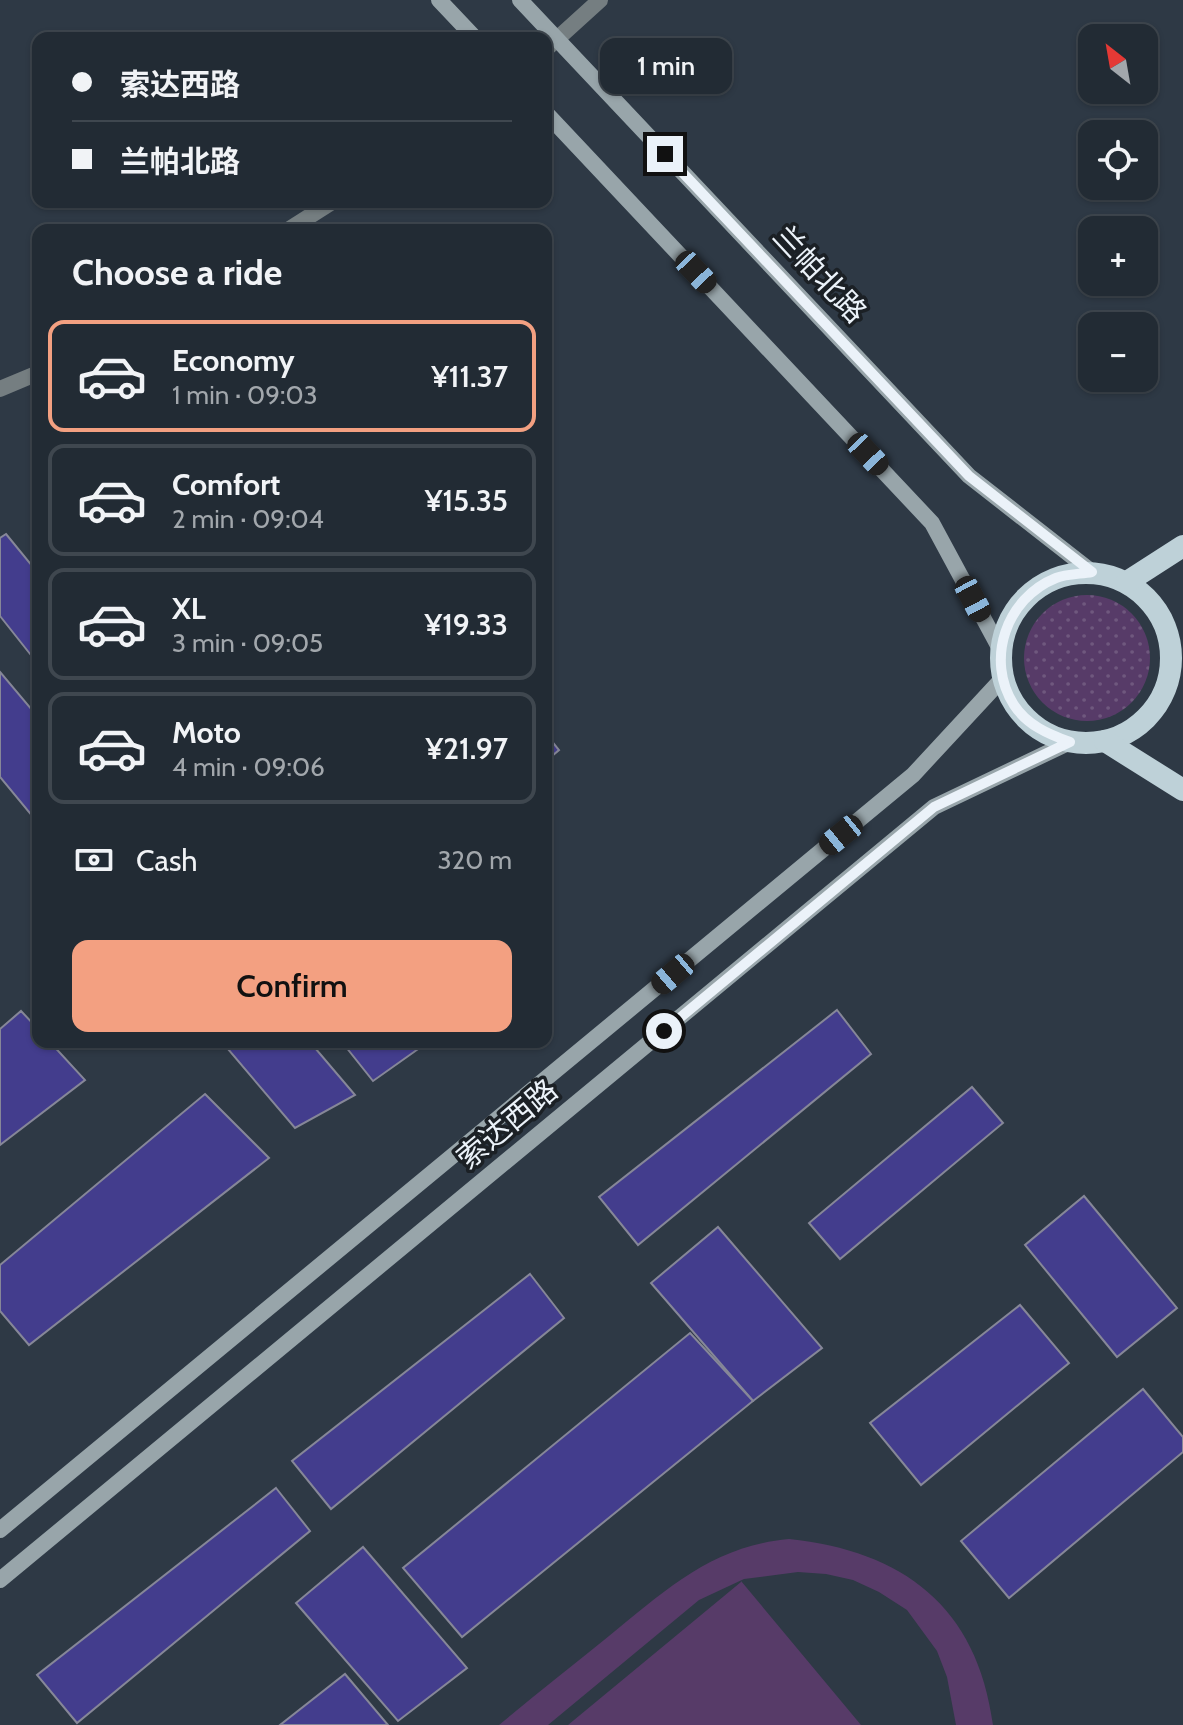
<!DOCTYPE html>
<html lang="en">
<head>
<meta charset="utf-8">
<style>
	:root { --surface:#222b34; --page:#2a333c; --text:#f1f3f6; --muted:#a2a7ac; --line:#3f474f; --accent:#f3a081 }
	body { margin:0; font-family:Cabin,"Noto Sans SC",sans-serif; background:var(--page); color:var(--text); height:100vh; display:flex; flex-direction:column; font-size:30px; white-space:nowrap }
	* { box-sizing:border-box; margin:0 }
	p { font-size:26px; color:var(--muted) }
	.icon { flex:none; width:44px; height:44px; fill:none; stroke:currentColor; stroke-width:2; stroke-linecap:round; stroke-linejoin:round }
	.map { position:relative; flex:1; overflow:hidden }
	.sheet { position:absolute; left:32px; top:224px; width:520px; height:824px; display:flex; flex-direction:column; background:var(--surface); border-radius:16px; box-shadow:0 2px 6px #0004,0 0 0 2px var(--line) }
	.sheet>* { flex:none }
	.top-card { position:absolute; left:32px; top:32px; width:520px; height:176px; border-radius:16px; box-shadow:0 2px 6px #0004,0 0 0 2px var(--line); display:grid; align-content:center; height:176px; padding:0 40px; background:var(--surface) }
	.needle { width:52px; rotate:329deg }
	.fabs { position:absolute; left:1078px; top:24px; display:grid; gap:16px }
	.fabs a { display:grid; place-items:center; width:80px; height:80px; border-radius:16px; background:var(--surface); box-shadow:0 2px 6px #0004,0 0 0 2px var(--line); font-size:40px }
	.end { position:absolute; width:36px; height:36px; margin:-18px; border:10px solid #ebf2f9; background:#111; box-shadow:0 0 0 4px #111 }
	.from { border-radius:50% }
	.bubble { position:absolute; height:56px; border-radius:16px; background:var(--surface); box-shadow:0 2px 6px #0004,0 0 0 2px var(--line); font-size:26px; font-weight:600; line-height:56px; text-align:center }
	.car { position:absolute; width:24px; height:48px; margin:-24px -12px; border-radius:10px; box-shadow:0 0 6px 2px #0007; background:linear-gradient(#222 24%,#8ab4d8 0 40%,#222 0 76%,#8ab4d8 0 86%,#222 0) }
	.top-card b { display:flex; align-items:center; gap:28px; height:76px; font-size:30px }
	.top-card b+b { border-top:2px solid var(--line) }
	.top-card i { width:20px; height:20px; background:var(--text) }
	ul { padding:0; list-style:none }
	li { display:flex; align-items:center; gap:24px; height:112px; margin:0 16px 12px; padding:0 24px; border:4px solid var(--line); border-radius:16px }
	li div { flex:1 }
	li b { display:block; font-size:30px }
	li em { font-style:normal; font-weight:600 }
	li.on { border-color:var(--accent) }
	li>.icon { width:72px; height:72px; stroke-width:1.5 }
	h2 { padding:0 40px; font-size:36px; line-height:96px }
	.pay { display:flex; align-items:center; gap:20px; height:88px; padding:0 40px; font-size:30px }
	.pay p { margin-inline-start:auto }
	.cta { display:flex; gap:16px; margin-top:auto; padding:16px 40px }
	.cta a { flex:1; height:92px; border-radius:16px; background:var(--accent); color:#111; font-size:32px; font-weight:600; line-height:92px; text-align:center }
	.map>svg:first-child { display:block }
	.grass { fill:url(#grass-dots) }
	.pitch { fill:#573b68 }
	.building { fill:#433d8d; stroke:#868798; stroke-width:2 }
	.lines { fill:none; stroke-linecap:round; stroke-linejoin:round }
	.minor { stroke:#757e81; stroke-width:16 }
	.secondary { stroke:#98a5aa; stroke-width:16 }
	.trunk { stroke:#bed1d8; stroke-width:22 }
	.route { stroke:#ebf2f9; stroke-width:10 }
	.labels { text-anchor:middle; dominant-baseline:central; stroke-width:7; stroke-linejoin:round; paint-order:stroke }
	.street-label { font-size:30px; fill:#ebf2f9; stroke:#1b2025 }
</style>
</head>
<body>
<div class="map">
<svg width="1183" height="1725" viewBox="0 0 1183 1725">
	<defs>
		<pattern id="grass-dots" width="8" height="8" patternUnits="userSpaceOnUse" patternTransform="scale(2)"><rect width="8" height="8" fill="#573b68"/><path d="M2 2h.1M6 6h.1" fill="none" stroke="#6f587e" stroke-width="1.8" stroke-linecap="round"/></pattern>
	</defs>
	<rect width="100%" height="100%" fill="#2e3945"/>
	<circle class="grass" cx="1087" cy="658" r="63"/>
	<g class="pitch">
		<path d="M789 1539C903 1551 977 1606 993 1725H956L947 1677 937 1651 907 1610 879 1592 853 1580 826 1574 798 1572 744 1579 699 1600 548 1725H499C535 1695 572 1666 609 1636 667 1589 712 1546 789 1539Z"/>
		<path d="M741 1581 861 1725H568L741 1582Z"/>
	</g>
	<g class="building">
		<path d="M6 534 38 573V664L0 616V538Z"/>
		<path d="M0 672 38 717V823L0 777Z"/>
		<path d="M546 734 559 750 546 761Z"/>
		<path d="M837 1010 871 1054 638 1245 599 1197Z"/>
		<path d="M21 1011 38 1029V1042H50L85 1080 0 1145V1029Z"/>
		<path d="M222 1042H310L355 1095 295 1128Z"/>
		<path d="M342 1042H428L373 1081Z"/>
		<path d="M972 1087 1003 1123 840 1259 809 1223Z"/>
		<path d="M205 1094 269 1158 29 1345 0 1311V1265Z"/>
		<path d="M1084 1196 1177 1308 1117 1357 1025 1245Z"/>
		<path d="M718 1227 822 1348 753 1401 651 1283Z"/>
		<path d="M530 1274 564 1318 331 1509 292 1461Z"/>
		<path d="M1020 1305 1069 1363 921 1485 870 1423Z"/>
		<path d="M690 1333 753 1401 462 1637 403 1568Z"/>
		<path d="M1143 1389 1183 1437V1452L1009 1598 961 1541Z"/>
		<path d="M276 1488 310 1531 77 1723 37 1675Z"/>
		<path d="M363 1547 467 1668 398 1721 296 1603Z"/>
		<path d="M345 1674 388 1725H280Z"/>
	</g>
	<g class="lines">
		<g class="minor">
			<path d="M546 49 600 0"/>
			<path d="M288 230 332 202"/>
			<path d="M0 389 38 373"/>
		</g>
		<g class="secondary">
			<path d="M439 0 475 38"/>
			<path d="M520 0 969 476 1092 572"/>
			<path d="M546 113 932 523 1000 649"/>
			<path d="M0 1530 913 775 1002 679"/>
			<path d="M0 1580 934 807 1070 742"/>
		</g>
		<g class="trunk">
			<circle cx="1086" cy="658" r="85"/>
			<path d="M1127 582 1183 546"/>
			<path d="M1105 741 1183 790"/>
		</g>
	</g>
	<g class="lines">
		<path class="route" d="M664 1031 934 807 1070 742C1048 734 1027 725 1014 705 985 660 1006 598 1056 578 1066 574 1081 574 1092 572L969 476 665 154"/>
	</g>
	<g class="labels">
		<g class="street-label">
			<text transform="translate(820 274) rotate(47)">兰帕北路</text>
			<text transform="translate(507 1124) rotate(-40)">索达西路</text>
		</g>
	</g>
</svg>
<div class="fabs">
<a><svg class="needle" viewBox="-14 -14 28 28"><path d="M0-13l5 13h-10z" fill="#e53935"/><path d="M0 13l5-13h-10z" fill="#a2a7ac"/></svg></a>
<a><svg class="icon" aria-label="locate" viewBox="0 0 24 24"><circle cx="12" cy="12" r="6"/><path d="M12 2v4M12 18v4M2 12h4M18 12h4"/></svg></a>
<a>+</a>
<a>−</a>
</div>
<i class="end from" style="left:664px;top:1031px"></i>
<i class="end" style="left:665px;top:154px"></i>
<div class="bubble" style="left:600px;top:38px;width:132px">1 min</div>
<i class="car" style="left:696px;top:272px;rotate:137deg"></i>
<i class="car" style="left:868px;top:454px;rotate:137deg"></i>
<i class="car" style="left:973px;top:599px;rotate:152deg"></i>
<i class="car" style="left:841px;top:835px;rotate:231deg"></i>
<i class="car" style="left:673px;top:974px;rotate:230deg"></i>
<div class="top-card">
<b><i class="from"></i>索达西路</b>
<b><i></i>兰帕北路</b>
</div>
<section class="sheet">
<h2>Choose a ride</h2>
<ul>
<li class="on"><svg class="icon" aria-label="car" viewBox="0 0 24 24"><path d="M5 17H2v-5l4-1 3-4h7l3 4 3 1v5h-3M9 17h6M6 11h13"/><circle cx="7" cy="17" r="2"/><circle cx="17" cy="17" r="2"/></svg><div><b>Economy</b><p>1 min · 09:03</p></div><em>¥11.37</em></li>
<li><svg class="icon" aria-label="car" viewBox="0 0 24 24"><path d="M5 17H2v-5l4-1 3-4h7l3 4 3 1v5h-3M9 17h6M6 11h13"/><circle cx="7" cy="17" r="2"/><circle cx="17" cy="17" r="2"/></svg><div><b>Comfort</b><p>2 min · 09:04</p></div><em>¥15.35</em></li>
<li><svg class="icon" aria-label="car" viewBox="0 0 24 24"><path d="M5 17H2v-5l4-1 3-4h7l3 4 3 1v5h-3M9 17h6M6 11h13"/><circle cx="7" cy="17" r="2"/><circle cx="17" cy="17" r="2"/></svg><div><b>XL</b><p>3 min · 09:05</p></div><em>¥19.33</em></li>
<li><svg class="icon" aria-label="car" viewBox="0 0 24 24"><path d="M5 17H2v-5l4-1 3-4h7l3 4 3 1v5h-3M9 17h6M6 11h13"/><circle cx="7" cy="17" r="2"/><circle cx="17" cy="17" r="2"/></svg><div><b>Moto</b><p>4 min · 09:06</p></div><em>¥21.97</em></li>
</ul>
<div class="pay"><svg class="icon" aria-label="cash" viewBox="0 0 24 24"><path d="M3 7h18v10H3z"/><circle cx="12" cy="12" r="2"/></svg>Cash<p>320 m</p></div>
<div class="cta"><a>Confirm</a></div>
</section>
</div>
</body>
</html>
